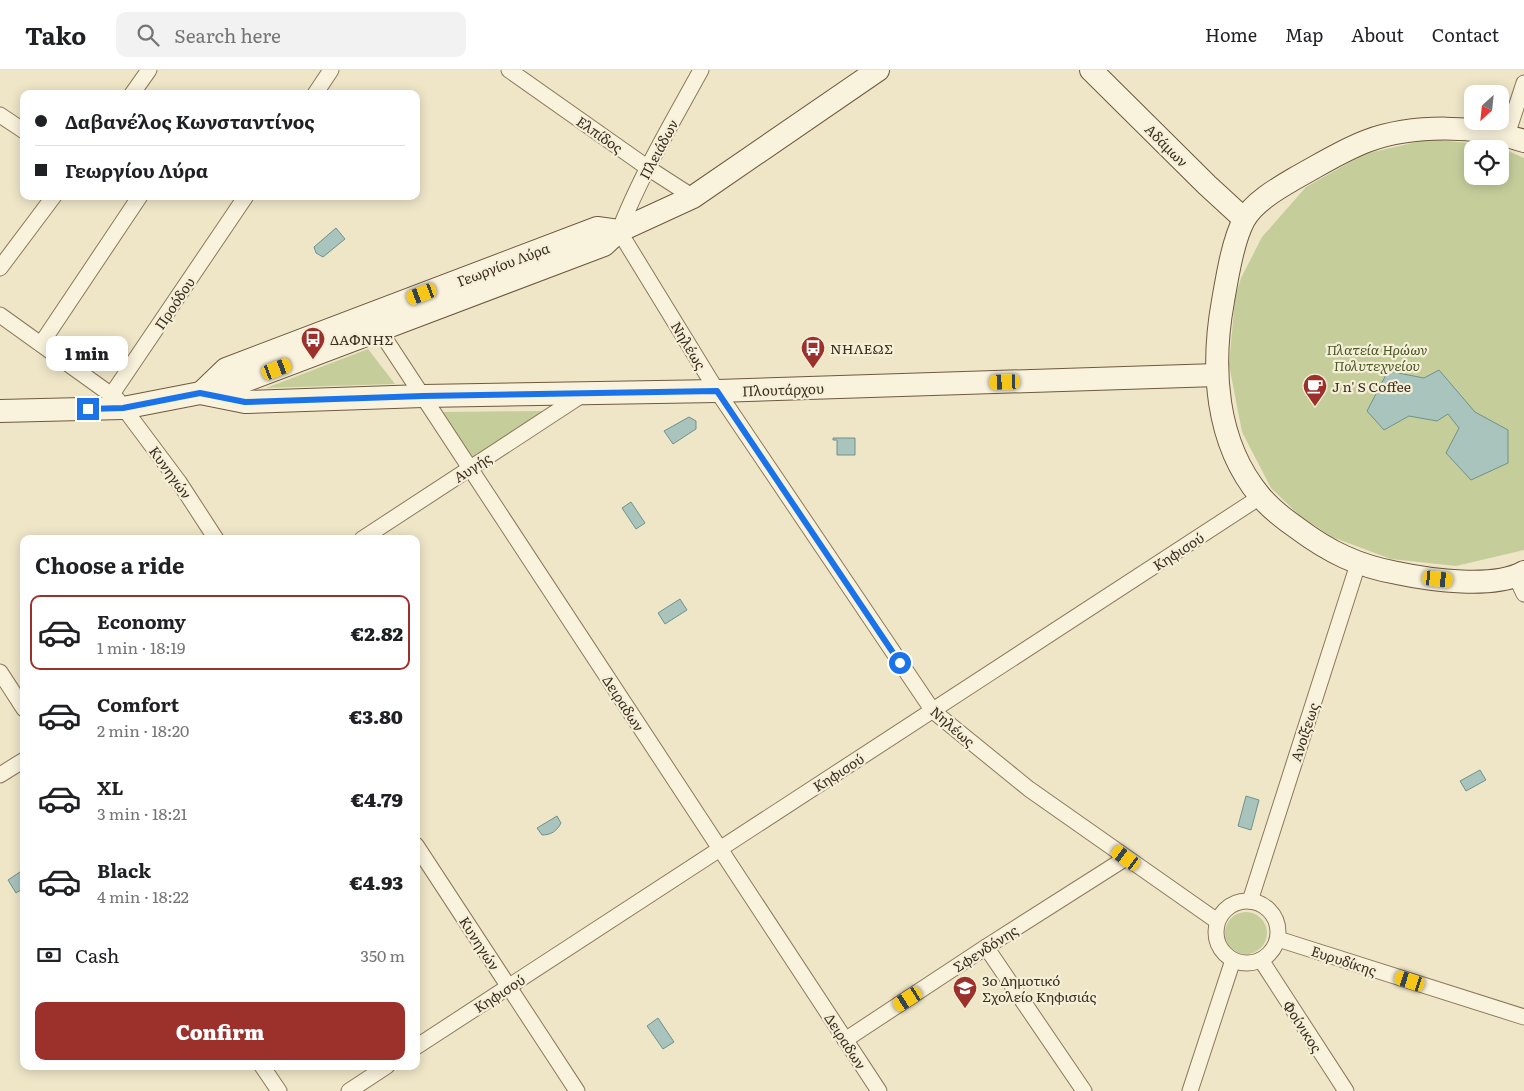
<!DOCTYPE html>
<html lang="en">
<head>
<meta charset="utf-8">
<style>
	:root { --surface:#fff; --page:#f2f2f2; --text:#202124; --muted:#757577; --line:#e0e0e0; --accent:#9c312c }
	body { margin:0; font-family:Literata,serif; background:var(--page); color:var(--text); height:100vh; display:flex; flex-direction:column; font-size:19px; white-space:nowrap }
	* { box-sizing:border-box; margin:0 }
	p { font-size:16px; color:var(--muted) }
	.icon { flex:none; width:28px; height:28px; fill:none; stroke:currentColor; stroke-width:2; stroke-linecap:round; stroke-linejoin:round }
	.map { position:relative; flex:1; overflow:hidden }
	.details { position:absolute; left:20px; top:465px; width:400px; height:535px; display:flex; flex-direction:column; background:var(--surface); border-radius:10px; box-shadow:0 2px 12px #0003 }
	.details>* { flex:none }
	.hud { position:absolute; left:20px; top:20px; width:400px; height:110px; border-radius:10px; box-shadow:0 2px 12px #0003; display:grid; align-content:center; height:110px; padding:0 15px; background:var(--surface) }
	.needle { width:32px; rotate:207deg }
	.fabs { position:absolute; left:1464px; top:15px; display:grid; gap:10px }
	.fabs a { display:grid; place-items:center; width:45px; height:45px; border-radius:10px; background:var(--surface); box-shadow:0 2px 12px #0003; font-size:25px }
	.end { position:absolute; width:22px; height:22px; margin:-11px; border:6px solid #1a73e8; background:#fff; box-shadow:0 0 0 2px #fff }
	.from { border-radius:50% }
	.bubble { position:absolute; height:35px; border-radius:10px; background:var(--surface); box-shadow:0 2px 12px #0003; font-size:16px; font-weight:800; line-height:35px; text-align:center }
	.car { position:absolute; width:15px; height:30px; margin:-15px -8px; border-radius:6px; box-shadow:0 0 4px 1px #0007; background:linear-gradient(#f5c518 24%,#345 0 40%,#f5c518 0 76%,#345 0 86%,#f5c518 0) }
	.hud b { display:flex; align-items:center; gap:18px; height:48px; font-size:19px }
	.hud b+b { border-top:1px solid var(--line) }
	.hud i { width:12px; height:12px; background:var(--text) }
	ul { padding:0; list-style:none }
	li { display:flex; align-items:center; gap:15px; height:75px; margin:0 10px 8px; padding:0 5px; border:2px solid transparent; border-radius:10px }
	li div { flex:1 }
	li b { display:block; font-size:19px }
	li em { font-style:normal; font-weight:800 }
	li.active { border-color:var(--accent) }
	li>.icon { width:45px; height:45px; stroke-width:1.5 }
	h2 { padding:0 15px; font-size:22px; line-height:60px }
	.pay { display:flex; align-items:center; gap:12px; height:55px; padding:0 15px; font-size:19px }
	.pay p { margin-inline-start:auto }
	.button { display:flex; gap:10px; margin-top:auto; padding:10px 15px }
	.button a { flex:1; height:58px; border-radius:10px; background:var(--accent); color:#fff; font-size:20px; font-weight:800; line-height:58px; text-align:center }
	header { display:flex; align-items:center; gap:30px; box-sizing:border-box; height:70px; padding:0 25px; background:var(--surface); border-bottom:1px solid var(--line) }
	header strong { font-size:24px }
	nav { display:flex; gap:28px; margin-inline-start:auto; font-size:18px }
	.search { width:350px; height:45px; background:var(--page); display:flex; align-items:center; gap:12px; box-sizing:border-box; padding:0 18px; border-radius:10px; color:var(--muted); font-size:19px }
	.map>svg:first-child { display:block }
	.green { fill:#c5ce9b; fill-rule:evenodd }
	.water { fill:#a9c3bd; stroke:#6f928b }
	.lines { fill:none; stroke-linecap:round; stroke-linejoin:round }
	.street-casing { stroke:#8c785d; stroke-width:17 }
	.secondary-casing { stroke:#6e5940; stroke-width:24 }
	.street { stroke:#f9f2dc; stroke-width:15 }
	.secondary { stroke:#f9f2dc; stroke-width:22 }
	.route { stroke:#1a73e8; stroke-width:6 }
	.labels { text-anchor:middle; dominant-baseline:central; stroke-width:4.5; stroke-linejoin:round; paint-order:stroke }
	.street-label { font-size:14px; fill:#3c2f20; stroke:#f6efd8 }
	.poi-label { font-size:14px; fill:#3c2f20; stroke:#f6efd8; text-anchor:start }
	.park-label { font-size:14px; font-style:italic; fill:#4a5927; stroke:#f6efd8 }
</style>
</head>
<body>
<header>
<strong>Tako</strong>
<div class="search"><svg class="icon" aria-label="search" viewBox="0 0 24 24"><circle cx="10" cy="10" r="6"/><path d="M15 15l6 6"/></svg>Search here</div>
<nav><a>Home</a><a>Map</a><a>About</a><a>Contact</a></nav>
</header>
<div class="map">
<svg width="1524" height="1021" viewBox="0 0 1524 1021">
	<rect width="100%" height="100%" fill="#efe6c8"/>
	<g class="green">
		<path d="M1430 69 1497 76 1524 88V480L1456 496 1391 489 1332 467 1300 446 1271 418 1242 362 1229 295 1235 228 1241 208 1262 167 1306 117 1364 84ZM1472 79H1500V106H1472Z"/>
		<path d="M368 279 395 314 266 318Z"/>
		<path d="M544 341 471 395 441 342Z"/>
		<circle cx="1246" cy="863" r="21"/>
	</g>
	<g class="water">
		<path d="M336 158 345 169 323 187 316 183 314 177Z"/>
		<path d="M1439 300 1475 342 1508 360V393L1471 410 1446 383 1459 358 1448 344 1437 351 1409 346 1384 360 1367 341 1388 301 1424 308Z"/>
		<path d="M689 347 696 351V359L673 374 664 361Z"/>
		<path d="M833 368H855V385H837V370H833Z"/>
		<path d="M631 432 645 453 636 459 622 438Z"/>
		<path d="M680 529 687 540 665 554 658 543Z"/>
		<path d="M1480 700 1486 710 1466 721 1460 711Z"/>
		<path d="M1246 726 1259 730 1251 760 1238 756Z"/>
		<path d="M557 746 561 753C557 761 551 765 542 765L537 758Z"/>
		<path d="M20 802 24 807V818L16 823 8 810Z"/>
		<path d="M658 948 674 972 663 979 647 956Z"/>
	</g>
	<g class="lines">
		<defs>
			<g id="street">
				<path d="M509 0 648 98 693 127"/>
				<path d="M701 0C672 53 641 105 619 161L717 321 933 641 1029 719 1217 851"/>
				<path d="M132 24 149 0"/>
				<path d="M315 24 331 0"/>
				<path d="M0 45 24 61"/>
				<path d="M1507 65 1524 13"/>
				<path d="M0 198 54 126"/>
				<path d="M0 245 117 329 179 412 216 469"/>
				<path d="M374 252 879 1021"/>
				<path d="M41 274 140 126"/>
				<path d="M112 324 246 126"/>
				<path d="M362 469 582 325"/>
				<path d="M1516 507 1524 524"/>
				<path d="M0 602 24 639"/>
				<path d="M0 705 24 690"/>
				<path d="M416 775 577 1021"/>
				<circle cx="1247" cy="862" r="31"/>
				<path d="M1250 831 1358 494"/>
				<path d="M1278 869 1524 947"/>
				<path d="M986 877 1084 1021"/>
				<path d="M1261 890 1346 1021"/>
				<path d="M845 970 986 877 1126 788"/>
				<path d="M416 977 1260 427"/>
				<path d="M262 996 279 1021"/>
				<path d="M349 1021 387 996"/>
				<path d="M1190 1021 1233 890"/>
			</g>
			<g id="secondary">
				<path d="M1091 0 1207 115 1244 149"/>
				<path d="M1524 71C1478 55 1413 54 1367 71 1343 80 1321 94 1299 106 1282 116 1254 131 1244 150 1233 170 1227 208 1223 231 1211 297 1215 372 1260 426 1270 438 1284 449 1297 458 1329 482 1358 496 1397 503 1430 510 1494 519 1524 502"/>
				<path d="M200 323 245 332 423 326 717 321 1217 305"/>
				<path d="M201 323 226 299 597 158 619 161"/>
				<path d="M0 341 123 338 226 318 604 175 619 161 693 127 878 0"/>
			</g>
		</defs>
		<use href="#street" class="street-casing"/>
		<use href="#secondary" class="secondary-casing"/>
		<use href="#street" class="street"/>
		<use href="#secondary" class="secondary"/>
	</g>
	<g class="lines">
		<path class="route" d="M88 339 123 338 200 323 245 332 423 326 717 321 900 593"/>
	</g>
	<defs>
		<symbol id="bus-pin" viewBox="-11 -11 22 30"><path d="M0 17L-7.5 6A9.5 9.5 0 1 1 7.5 6Z" fill="#9c312c" stroke="#f6efd8"/><path d="M-5-6H5V4H4V6H2V4H-2V6H-4V4H-5ZM-3.5-4V0h7V-4ZM-3.5 1.2v1.5H-2V1.2ZM2 1.2v1.5H3.5V1.2Z" fill="#fff"/></symbol>
		<symbol id="cafe-pin" viewBox="-11 -11 22 30"><path d="M0 17L-7.5 6A9.5 9.5 0 1 1 7.5 6Z" fill="#9c312c" stroke="#f6efd8"/><path d="M-5.5-4.5H6V0H3Q3 3.5 0 3.5H-2.5Q-5.5 3.5-5.5 0ZM3-3.2v2h1.7v-2ZM-6 4.5H4V6H-6Z" fill="#fff"/></symbol>
		<symbol id="school-pin" viewBox="-11 -11 22 30"><path d="M0 17L-7.5 6A9.5 9.5 0 1 1 7.5 6Z" fill="#9c312c" stroke="#f6efd8"/><path d="M0-5L7-2L0 1L-7-2ZM-4 1L0 2.5L4 1V4Q0 6-4 4Z" fill="#fff"/></symbol>
	</defs>
	<g fill-rule="evenodd">
		<use href="#bus-pin" x="299" y="255" width="28" height="38"/>
		<use href="#bus-pin" x="799" y="264" width="28" height="38"/>
		<use href="#cafe-pin" x="1301" y="302" width="28" height="38"/>
		<use href="#school-pin" x="951" y="904" width="28" height="38"/>
	</g>
	<g class="labels">
		<g class="street-label">
			<text transform="translate(600 64) rotate(35)">Ελπίδος</text>
			<text transform="translate(1167 75) rotate(45)">Αδάμων</text>
			<text transform="translate(658 79) rotate(-62)">Πλειάδων</text>
			<text transform="translate(503 194) rotate(-21)">Γεωργίου Λύρα</text>
			<text transform="translate(174 233) rotate(-56)">Προόδου</text>
			<text transform="translate(689 275) rotate(59)">Νηλέως</text>
			<text transform="translate(783 319) rotate(-2)">Πλουτάρχου</text>
			<text transform="translate(472 397) rotate(-33)">Αυγής</text>
			<text transform="translate(171 402) rotate(54)">Κυνηγών</text>
			<text transform="translate(1178 481) rotate(-33)">Κηφισού</text>
			<text transform="translate(624 633) rotate(57)">Δειραδων</text>
			<text transform="translate(953 656) rotate(41)">Νηλέως</text>
			<text transform="translate(1304 662) rotate(-72)">Ανοίξεως</text>
			<text transform="translate(838 702) rotate(-33)">Κηφισού</text>
			<text transform="translate(480 873) rotate(57)">Κυνηγών</text>
			<text transform="translate(985 878) rotate(-33)">Σφενδόνης</text>
			<text transform="translate(1344 890) rotate(18)">Ευρυδίκης</text>
			<text transform="translate(499 923) rotate(-33)">Κηφισού</text>
			<text transform="translate(1303 956) rotate(57)">Φοίνικος</text>
			<text transform="translate(846 971) rotate(57)">Δειραδων</text>
		</g>
		<g class="poi-label">
			<text x="330" y="269">ΔΑΦΝΗΣ</text>
			<text x="830" y="278">ΝΗΛΕΩΣ</text>
			<text x="1332" y="316">J n' S Coffee</text>
			<text x="982" y="910">3ο Δημοτικό<tspan x="982" dy="16">Σχολείο Κηφισιάς</tspan></text>
		</g>
		<g class="park-label">
			<text x="1377" y="279">Πλατεία Ηρώων<tspan x="1377" dy="16">Πολυτεχνείου</tspan></text>
		</g>
	</g>
</svg>
<div class="fabs">
<a><svg class="needle" viewBox="-14 -14 28 28"><path d="M0-13l5 13h-10z" fill="#e53935"/><path d="M0 13l5-13h-10z" fill="#757577"/></svg></a>
<a><svg class="icon" aria-label="locate" viewBox="0 0 24 24"><circle cx="12" cy="12" r="6"/><path d="M12 2v4M12 18v4M2 12h4M18 12h4"/></svg></a>
</div>
<i class="end from" style="left:900px;top:593px"></i>
<i class="end" style="left:88px;top:339px"></i>
<div class="bubble" style="left:46px;top:266px;width:82px">1 min</div>
<i class="car" style="left:422px;top:224px;rotate:249deg"></i>
<i class="car" style="left:277px;top:299px;rotate:69deg"></i>
<i class="car" style="left:1005px;top:312px;rotate:268deg"></i>
<i class="car" style="left:1438px;top:509px;rotate:96deg"></i>
<i class="car" style="left:1126px;top:788px;rotate:306deg"></i>
<i class="car" style="left:1410px;top:911px;rotate:288deg"></i>
<i class="car" style="left:908px;top:929px;rotate:237deg"></i>
<div class="hud">
<b><i class="from"></i>Δαβανέλος Κωνσταντίνος</b>
<b><i></i>Γεωργίου Λύρα</b>
</div>
<section class="details">
<h2>Choose a ride</h2>
<ul>
<li class="active"><svg class="icon" aria-label="car" viewBox="0 0 24 24"><path d="M5 17H2v-5l4-1 3-4h7l3 4 3 1v5h-3M9 17h6M6 11h13"/><circle cx="7" cy="17" r="2"/><circle cx="17" cy="17" r="2"/></svg><div><b>Economy</b><p>1 min · 18:19</p></div><em>€2.82</em></li>
<li><svg class="icon" aria-label="car" viewBox="0 0 24 24"><path d="M5 17H2v-5l4-1 3-4h7l3 4 3 1v5h-3M9 17h6M6 11h13"/><circle cx="7" cy="17" r="2"/><circle cx="17" cy="17" r="2"/></svg><div><b>Comfort</b><p>2 min · 18:20</p></div><em>€3.80</em></li>
<li><svg class="icon" aria-label="car" viewBox="0 0 24 24"><path d="M5 17H2v-5l4-1 3-4h7l3 4 3 1v5h-3M9 17h6M6 11h13"/><circle cx="7" cy="17" r="2"/><circle cx="17" cy="17" r="2"/></svg><div><b>XL</b><p>3 min · 18:21</p></div><em>€4.79</em></li>
<li><svg class="icon" aria-label="car" viewBox="0 0 24 24"><path d="M5 17H2v-5l4-1 3-4h7l3 4 3 1v5h-3M9 17h6M6 11h13"/><circle cx="7" cy="17" r="2"/><circle cx="17" cy="17" r="2"/></svg><div><b>Black</b><p>4 min · 18:22</p></div><em>€4.93</em></li>
</ul>
<div class="pay"><svg class="icon" aria-label="cash" viewBox="0 0 24 24"><path d="M3 7h18v10H3z"/><circle cx="12" cy="12" r="2"/></svg>Cash<p>350 m</p></div>
<div class="button"><a>Confirm</a></div>
</section>
</div>
</body>
</html>
